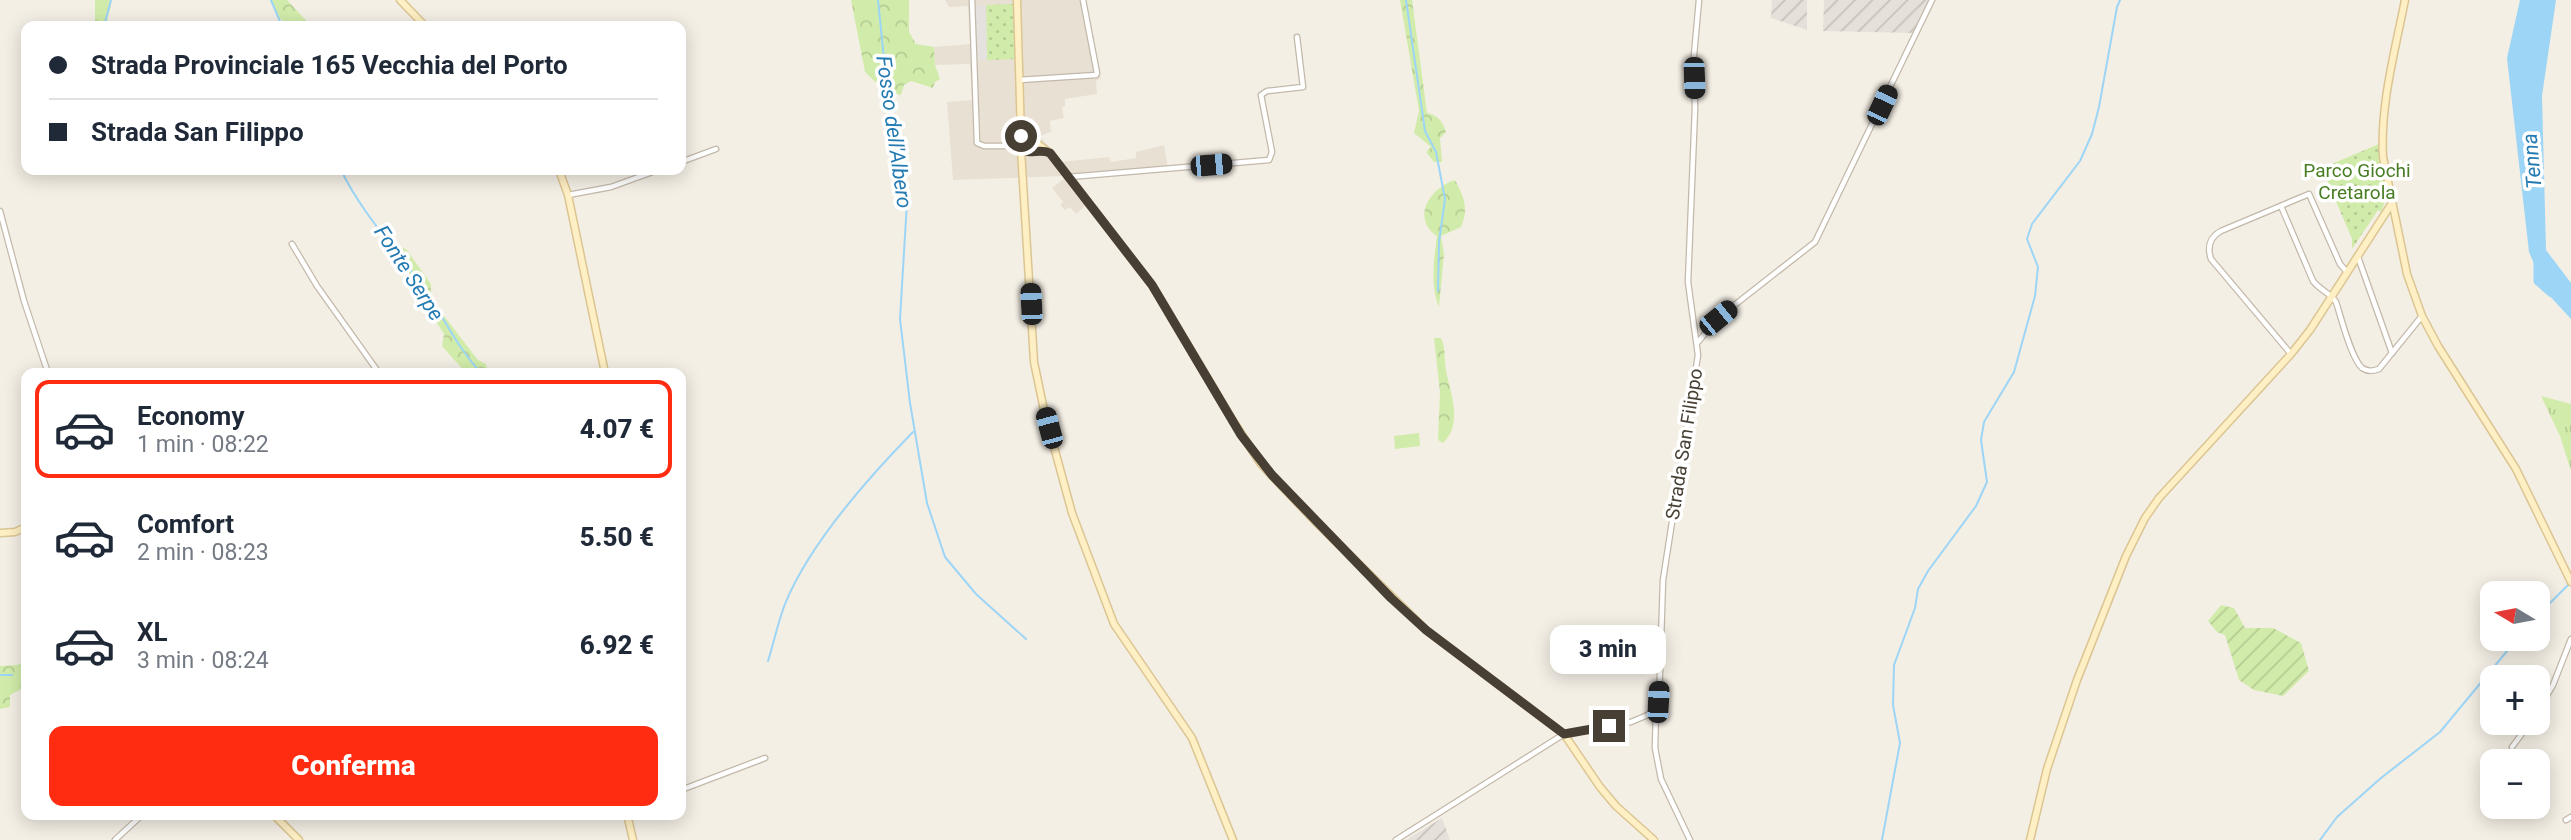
<!DOCTYPE html>
<html lang="it">
<head>
<meta charset="utf-8">
<style>
	:root { --surface:#fff; --page:#f2f2f3; --text:#1f2937; --muted:#747a83; --line:#e0e1e3; --accent:#ff2c11 }
	body { margin:0; font-family:Roboto,sans-serif; background:var(--page); color:var(--text); height:100vh; display:flex; flex-direction:column; font-size:26px; white-space:nowrap }
	* { box-sizing:border-box; margin:0 }
	p { font-size:23px; color:var(--muted) }
	.icon { flex:none; width:38px; height:38px; fill:none; stroke:currentColor; stroke-width:2; stroke-linecap:round; stroke-linejoin:round }
	.map { position:relative; flex:1; overflow:hidden }
	.details { position:absolute; left:21px; top:368px; width:665px; height:452px; display:flex; flex-direction:column; background:var(--surface); border-radius:14px; box-shadow:0 4px 18px #0003 }
	.details>* { flex:none }
	.hud { position:absolute; left:21px; top:21px; width:665px; height:154px; border-radius:14px; box-shadow:0 4px 18px #0003; display:grid; align-content:center; height:154px; padding:0 28px; background:var(--surface) }
	.needle { width:46px; rotate:280deg }
	.tools { position:absolute; left:2480px; top:581px; display:grid; gap:14px }
	.tools a { display:grid; place-items:center; width:70px; height:70px; border-radius:14px; background:var(--surface); box-shadow:0 4px 18px #0003; font-size:35px }
	.end { position:absolute; width:32px; height:32px; margin:-16px; border:9px solid #473f34; background:#fff; box-shadow:0 0 0 4px #fff }
	.from { border-radius:50% }
	.bubble { position:absolute; height:49px; border-radius:14px; background:var(--surface); box-shadow:0 4px 18px #0003; font-size:23px; font-weight:800; line-height:49px; text-align:center }
	.car { position:absolute; width:21px; height:42px; margin:-21px -10px; border-radius:9px; box-shadow:0 0 5px 2px #0007; background:linear-gradient(#222 24%,#8ab4d8 0 40%,#222 0 76%,#8ab4d8 0 86%,#222 0) }
	.hud b { display:flex; align-items:center; gap:24px; height:66px; font-size:26px }
	.hud b+b { border-top:2px solid var(--line) }
	.hud i { width:18px; height:18px; background:var(--text) }
	ul { padding:12px 0 0; list-style:none }
	li { display:flex; align-items:center; gap:21px; height:98px; margin:0 14px 10px; padding:0 14px; border:4px solid transparent; border-radius:14px }
	li div { flex:1 }
	li b { display:block; font-size:26px }
	li em { font-style:normal; font-weight:800 }
	li.active { border-color:var(--accent) }
	li>.icon { width:63px; height:63px; stroke-width:1.5 }
	.cta { display:flex; gap:14px; margin-top:auto; padding:14px 28px }
	.cta a { flex:1; height:80px; border-radius:14px; background:var(--accent); color:#fff; font-size:28px; font-weight:800; line-height:80px; text-align:center }
	.map>svg:first-child { display:block }
	.residential { fill:#e8e1d3 }
	.industrial { fill:url(#industrial-furrows) }
	.grass { fill:url(#grass-tufts) }
	.forest { fill:url(#forest-crowns) }
	.park { fill:url(#park-dots) }
	.garden { fill:url(#garden-furrows) }
	.pitch { fill:#d1ecaa }
	.parking { fill:#e4e1de }
	.water { fill:#9cd5f6 }
	.lines { fill:none; stroke-linecap:round; stroke-linejoin:round }
	.stream { stroke:#9cd5f6; stroke-width:2 }
	.river { stroke:#9cd5f6; stroke-width:9 }
	.street-casing { stroke:#c3b9aa; stroke-width:7 }
	.secondary-casing { stroke:#dbc593; stroke-width:9 }
	.street { stroke:#fff; stroke-width:4.5 }
	.secondary { stroke:#ffefc4; stroke-width:6 }
	.route { stroke:#473f34; stroke-width:9 }
	.labels { text-anchor:middle; dominant-baseline:central; stroke-width:7; stroke-linejoin:round; paint-order:stroke }
	.park-label { font-size:19px; fill:#487d23; stroke:#fff }
	.street-label { font-size:19px; fill:#473f34; stroke:#fff }
	.water-label { font-size:21px; font-style:italic; fill:#247bb2; stroke:#fff }
</style>
</head>
<body>
<div class="map">
<svg width="2571" height="840" viewBox="0 0 2571 840">
	<defs>
		<pattern id="industrial-furrows" width="10" height="10" patternUnits="userSpaceOnUse" patternTransform="scale(1.75)"><rect width="10" height="10" fill="#e6e0da"/><path d="M-1 1l2-2M0 10L10 0M9 11l2-2" fill="none" stroke="#c7c1bc"/></pattern>
		<pattern id="grass-tufts" width="24" height="20" patternUnits="userSpaceOnUse" patternTransform="scale(1.75)"><rect width="24" height="20" fill="#d1ecaa"/><path d="M3 7l-1-3M5 7V3M7 7l1-3M15 17l-1-3M17 17v-4M19 17l1-3" fill="none" stroke="#b5cb93"/></pattern>
		<pattern id="forest-crowns" width="20" height="18" patternUnits="userSpaceOnUse" patternTransform="scale(1.75)"><rect width="20" height="18" fill="#d1ecaa"/><path d="M2 6a3 3 0 1 1 6 0M12 15a3 3 0 1 1 6 0" fill="none" stroke="#b5cb93"/></pattern>
		<pattern id="park-dots" width="8" height="8" patternUnits="userSpaceOnUse" patternTransform="scale(1.75)"><rect width="8" height="8" fill="#d1ecaa"/><path d="M2 2h.1M6 6h.1" fill="none" stroke="#b5cb93" stroke-width="1.8" stroke-linecap="round"/></pattern>
		<pattern id="garden-furrows" width="10" height="10" patternUnits="userSpaceOnUse" patternTransform="scale(1.75)"><rect width="10" height="10" fill="#d1ecaa"/><path d="M-1 1l2-2M0 10L10 0M9 11l2-2" fill="none" stroke="#b5cb93"/></pattern>
	</defs>
	<rect width="100%" height="100%" fill="#f4efe5"/>
	<path class="residential" d="M945 0H1085L1101 78 1096 81 1097 94 1065 99V106L1062 107 1064 118 1050 121 1051 132 1040 136 1061 162 1109 157 1111 162 1136 158V152L1164 145 1168 169 1074 178 1091 201 1076 214 1070 207 1065 210 1060 205 1063 202 1052 188 1065 178 1064 176 953 180 947 102 972 100 970 64 935 65 934 47 970 44 968 6 949 7Z"/>
	<g class="industrial">
		<path d="M1772 0H1807V30L1771 18Z"/>
		<path d="M1824 0H1929L1914 33 1823 31Z"/>
		<path d="M1442 818 1450 840H1406Z"/>
	</g>
	<path class="grass" d="M2541 396 2571 404V471L2560 436Z"/>
	<g class="forest">
		<path d="M95 0H112L106 26H95Z"/>
		<path d="M270 0H287L311 26C286 26 279 24 270 0Z"/>
		<path d="M851 0H909V32L916 44 934 47 935 65 940 79 935 82 933 88 911 81 904 85 901 95C886 94 876 83 865 72Z"/>
		<path d="M1400 0H1412L1427 113C1438 115 1443 122 1446 132L1440 138 1442 162H1434L1426 152 1431 147 1414 133 1419 111Z"/>
		<path d="M1455 180C1464 197 1469 208 1461 227L1441 236 1444 254 1439 307C1430 286 1434 258 1437 236 1410 218 1431 187 1455 180Z"/>
		<path d="M400 247 406 249 431 284V293L441 312 478 360 486 364 488 373H466L442 346 444 334 393 254Z"/>
		<path d="M1434 338H1441C1446 349 1444 359 1446 370 1450 393 1464 424 1443 443L1438 440 1440 392Z"/>
		<path d="M26 661V687L10 695V707L0 709V666L17 665Z"/>
	</g>
	<g class="park">
		<path d="M1013 4 1015 59 987 60 986 5Z"/>
		<path d="M2379 144 2387 196 2381 212 2378 210 2352 249V239L2322 168Z"/>
	</g>
	<path class="garden" d="M2221 605 2234 608 2245 628H2273L2301 643 2309 671 2283 696 2254 690 2239 680 2225 635 2217 632 2208 621Z"/>
	<g class="pitch">
		<path d="M2367 160 2372 175 2344 186 2338 172Z"/>
		<path d="M1419 433 1420 446 1395 449 1394 436Z"/>
	</g>
	<path class="parking" d="M986 5 987 60 977 61 974 6Z"/>
	<path class="water" d="M2520 0H2556L2542 96 2546 250 2571 283V319L2547 293 2529 252 2507 58Z"/>
	<g class="lines">
		<g class="stream">
			<path d="M271 0 282 26"/>
			<path d="M878 0 889 109 907 202 900 319 910 403 927 503 945 557 976 594 1026 639"/>
			<path d="M1406 0 1425 131 1436 152 1445 199 1439 242 1438 291"/>
			<path d="M104 26 111 0"/>
			<path d="M341 170C363 216 402 255 430 298 448 325 458 348 481 373"/>
			<path d="M2538 615 2569 584"/>
			<path d="M768 661C774 642 778 622 785 604 809 545 869 477 913 432"/>
			<path d="M0 675H12"/>
			<path d="M1882 840 1900 743 1893 705 1894 665 1915 608 1918 589 1928 571 1976 506 1987 482 1981 440 1984 422 2014 372 2035 296 2038 267 2027 239 2032 224 2080 161 2092 134 2099 107 2117 7 2120 0"/>
			<path d="M2320 840 2337 817 2381 778 2440 732 2517 639"/>
		</g>
		<path class="river" d="M2538 261V281L2552 293"/>
		<defs>
			<g id="street">
				<path d="M972 0 977 143 984 146H1018"/>
				<path d="M1019 80 1096 75 1097 73 1083 0"/>
				<path d="M681 162 716 149"/>
				<path d="M1069 177 1269 160 1272 152 1261 95 1267 91 1303 87 1297 37"/>
				<path d="M568 195 611 187 658 170"/>
				<path d="M2281 206 2313 281C2320 290 2330 293 2336 302 2341 317 2351 358 2362 368 2368 372 2373 371 2379 369L2422 316"/>
				<path d="M0 211 24 301 48 373"/>
				<path d="M292 244 317 286 379 373"/>
				<path d="M2358 257 2392 353"/>
				<path d="M1698 342 1718 318 1815 242 1932 0"/>
				<path d="M2291 354 2211 259C2207 247 2210 237 2221 231L2309 194 2340 264 2347 272"/>
				<path d="M1656 709 1655 748 1661 779 1690 840"/>
				<path d="M2538 711 2553 685 2571 639"/>
				<path d="M2512 747 2530 723"/>
				<path d="M681 790 765 758"/>
				<path d="M2566 820 2571 817"/>
				<path d="M115 840 143 814"/>
				<path d="M1396 840 1564 734 1631 722 1650 714 1656 709 1659 702 1663 580 1698 355 1688 282 1695 108 1694 55 1699 0"/>
			</g>
			<g id="secondary">
				<path d="M400 0 425 26"/>
				<path d="M1017 0 1021 136"/>
				<path d="M2405 0C2395 51 2380 105 2383 157L2407 274 2422 316 2438 346 2516 469 2571 582"/>
				<circle cx="1027" cy="143" r="9"/>
				<path d="M1036 143 1050 153 1152 285 1233 421 1261 464 1314 520 1426 630 1564 734 1600 787 1616 806 1654 840"/>
				<path d="M1021 150 1034 362 1044 410 1072 513 1114 624 1192 738 1233 840"/>
				<path d="M559 170 568 195 605 373"/>
				<path d="M0 533 15 532 26 527"/>
				<path d="M273 814 299 840"/>
				<path d="M627 814 633 840"/>
				<path d="M2030 840 2047 769 2077 680 2126 556 2145 518 2159 498 2291 354 2310 330 2392 203"/>
			</g>
		</defs>
		<use href="#street" class="street-casing"/>
		<use href="#secondary" class="secondary-casing"/>
		<use href="#street" class="street"/>
		<use href="#secondary" class="secondary"/>
	</g>
	<g class="lines">
		<path class="route" d="M1021 136 1018 144 1021 150C1031 155 1039 148 1050 153L1152 285 1241 435 1272 475 1391 598 1426 630 1564 734 1609 726"/>
	</g>
	<g class="labels">
		<g class="park-label">
			<text x="2357" y="170">Parco Giochi<tspan x="2357" dy="22">Cretarola</tspan></text>
		</g>
		<g class="street-label">
			<text transform="translate(1684 444) rotate(-81)">Strada San Filippo</text>
		</g>
		<g class="water-label">
			<text transform="translate(894 132) rotate(82)">Fosso dell'Albero</text>
			<text transform="translate(2532 161) rotate(-95)">Tenna</text>
			<text transform="translate(409 273) rotate(57)">Fonte Serpe</text>
		</g>
	</g>
</svg>
<div class="tools">
<a><svg class="needle" viewBox="-14 -14 28 28"><path d="M0-13l5 13h-10z" fill="#e53935"/><path d="M0 13l5-13h-10z" fill="#747a83"/></svg></a>
<a>+</a>
<a>−</a>
</div>
<i class="end from" style="left:1021px;top:136px"></i>
<i class="end" style="left:1609px;top:726px"></i>
<div class="bubble" style="left:1550px;top:625px;width:116px">3 min</div>
<i class="car" style="left:1694px;top:78px;rotate:178deg"></i>
<i class="car" style="left:1882px;top:105px;rotate:25deg"></i>
<i class="car" style="left:1211px;top:165px;rotate:85deg"></i>
<i class="car" style="left:1031px;top:304px;rotate:357deg"></i>
<i class="car" style="left:1718px;top:318px;rotate:51deg"></i>
<i class="car" style="left:1049px;top:428px;rotate:345deg"></i>
<i class="car" style="left:1658px;top:702px;rotate:3deg"></i>
<div class="hud">
<b><i class="from"></i>Strada Provinciale 165 Vecchia del Porto</b>
<b><i></i>Strada San Filippo</b>
</div>
<section class="details">
<ul>
<li class="active"><svg class="icon" aria-label="car" viewBox="0 0 24 24"><path d="M5 17H2v-5l4-1 3-4h7l3 4 3 1v5h-3M9 17h6M6 11h13"/><circle cx="7" cy="17" r="2"/><circle cx="17" cy="17" r="2"/></svg><div><b>Economy</b><p>1 min · 08:22</p></div><em>4.07 €</em></li>
<li><svg class="icon" aria-label="car" viewBox="0 0 24 24"><path d="M5 17H2v-5l4-1 3-4h7l3 4 3 1v5h-3M9 17h6M6 11h13"/><circle cx="7" cy="17" r="2"/><circle cx="17" cy="17" r="2"/></svg><div><b>Comfort</b><p>2 min · 08:23</p></div><em>5.50 €</em></li>
<li><svg class="icon" aria-label="car" viewBox="0 0 24 24"><path d="M5 17H2v-5l4-1 3-4h7l3 4 3 1v5h-3M9 17h6M6 11h13"/><circle cx="7" cy="17" r="2"/><circle cx="17" cy="17" r="2"/></svg><div><b>XL</b><p>3 min · 08:24</p></div><em>6.92 €</em></li>
</ul>
<div class="cta"><a>Conferma</a></div>
</section>
</div>
</body>
</html>
